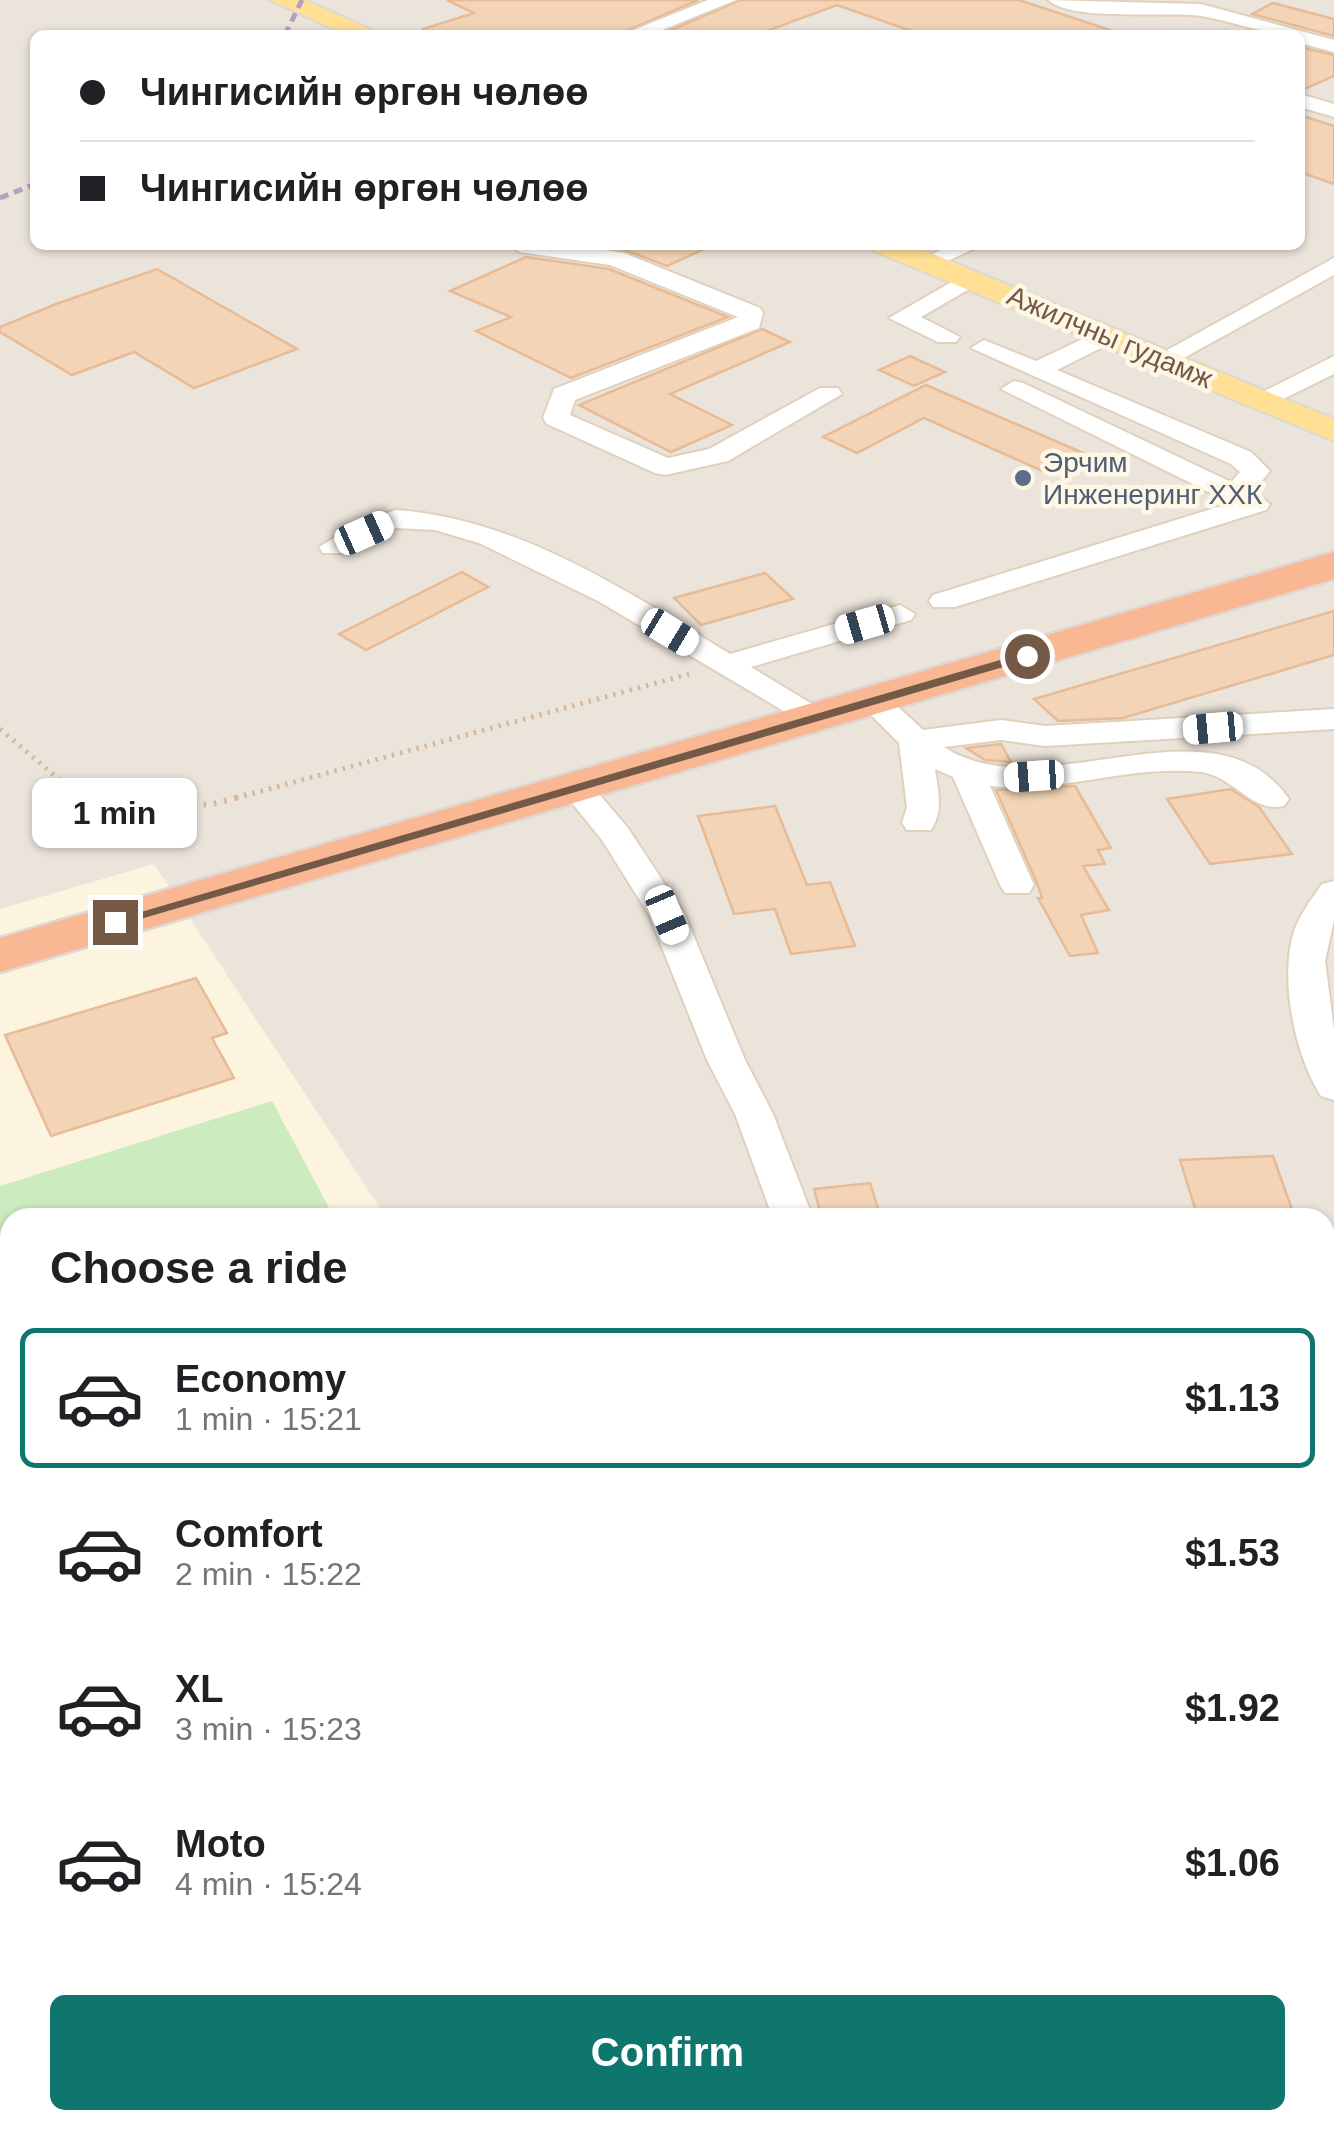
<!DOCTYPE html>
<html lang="en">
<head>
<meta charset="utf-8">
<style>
	:root { --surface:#fff; --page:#f2f2f2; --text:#202124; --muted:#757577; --line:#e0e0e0; --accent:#0f766e }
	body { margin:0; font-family:Helvetica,sans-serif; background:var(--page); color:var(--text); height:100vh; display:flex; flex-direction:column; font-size:38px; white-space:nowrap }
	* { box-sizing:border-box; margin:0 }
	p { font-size:32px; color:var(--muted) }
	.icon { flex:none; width:55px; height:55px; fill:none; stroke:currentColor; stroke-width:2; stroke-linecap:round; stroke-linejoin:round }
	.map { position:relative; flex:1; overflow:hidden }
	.drawer { position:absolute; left:0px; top:1208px; width:1335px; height:922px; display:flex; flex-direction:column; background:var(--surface); border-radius:30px 30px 0 0; box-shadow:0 2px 8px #0004 }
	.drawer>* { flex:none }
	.guide { position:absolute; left:30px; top:30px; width:1275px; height:220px; border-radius:15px; box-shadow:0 2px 8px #0004; display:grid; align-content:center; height:220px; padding:0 50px; background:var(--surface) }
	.end { position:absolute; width:45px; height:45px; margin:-22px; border:12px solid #745a46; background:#fff; box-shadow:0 0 0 5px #fff }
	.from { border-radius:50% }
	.bubble { position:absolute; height:70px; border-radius:15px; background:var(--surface); box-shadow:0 2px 8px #0004; font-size:32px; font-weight:700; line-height:70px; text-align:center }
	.car { position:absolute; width:30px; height:60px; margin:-30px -15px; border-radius:12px; box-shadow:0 0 8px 2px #0007; background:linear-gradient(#fff 24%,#345 0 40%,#fff 0 76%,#345 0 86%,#fff 0) }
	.guide b { display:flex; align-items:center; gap:35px; height:95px; font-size:38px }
	.guide b+b { border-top:2px solid var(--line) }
	.guide i { width:25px; height:25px; background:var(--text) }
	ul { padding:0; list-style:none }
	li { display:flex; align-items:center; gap:30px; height:140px; margin:0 20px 15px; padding:0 30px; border:5px solid transparent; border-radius:15px }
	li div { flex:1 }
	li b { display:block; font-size:38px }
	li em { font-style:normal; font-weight:700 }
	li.active { border-color:var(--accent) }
	li>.icon { width:90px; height:90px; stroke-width:1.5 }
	h2 { padding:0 50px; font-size:45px; line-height:120px }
	.action { display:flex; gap:20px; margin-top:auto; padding:20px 50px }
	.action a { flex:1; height:115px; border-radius:15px; background:var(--accent); color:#fff; font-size:40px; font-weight:700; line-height:115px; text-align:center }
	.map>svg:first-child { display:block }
	.industrial { fill:#ebe4db; fill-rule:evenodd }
	.green { fill:#ccebbe }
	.water { fill:#b3dbe7; stroke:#99cad9; stroke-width:2.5 }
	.building { fill:#f4d4b6; stroke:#e7bb95; stroke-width:2.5 }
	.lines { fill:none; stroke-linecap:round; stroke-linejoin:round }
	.minor-casing { stroke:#e1d0bb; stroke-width:4 }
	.major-casing { stroke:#ded7d3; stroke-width:4 }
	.highway-casing { stroke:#ded7d3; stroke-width:5 }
	.path-far2 { stroke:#d8b799; stroke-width:5; stroke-dasharray:2.5 6; stroke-linecap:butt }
	.path-far1 { stroke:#d8b799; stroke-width:6; stroke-dasharray:2.5 8; stroke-linecap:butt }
	.path { stroke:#d8b799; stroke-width:8; stroke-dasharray:4 10; stroke-linecap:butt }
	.minor { fill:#fff; fill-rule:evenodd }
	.major { fill:#ffe094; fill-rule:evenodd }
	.highway { fill:#fab793; fill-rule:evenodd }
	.rail { stroke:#b79ec6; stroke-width:5; stroke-dasharray:9 6; stroke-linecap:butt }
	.route { fill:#745a46 }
	.service-dot { fill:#5c6f8a; stroke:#fff7e6; stroke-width:4 }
	.labels { text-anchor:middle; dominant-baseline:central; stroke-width:9; stroke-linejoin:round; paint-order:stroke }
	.far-street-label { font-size:28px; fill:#745a46; stroke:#fff7e6 }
	.far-service-label { font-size:28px; fill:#4e5e75; stroke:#fff7e6; text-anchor:start }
</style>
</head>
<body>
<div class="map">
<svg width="1334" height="2129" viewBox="0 0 1334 2129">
	<rect width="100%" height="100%" fill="#fdf4df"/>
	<path class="industrial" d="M0 0H1334V1358L1325 1359V1218L386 1217 154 864 0 909ZM35 35H1300V245H35Z"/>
	<g class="green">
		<path d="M272 1101 334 1217 10 1218V1570L0 1572V1186Z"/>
		<path d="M1334 1587V2129H0V1809L10 1807V2120H1325V1588Z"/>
	</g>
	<g class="water">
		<path d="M1334 1924V2051L1325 2058V1933Z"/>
		<path d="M1105 2120H1261L1253 2129H1093Z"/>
	</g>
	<g class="building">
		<path d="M447 0H698L617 35H424L423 29 474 13Z"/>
		<path d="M740 0H1019L1110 30 1109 35H923L837 5 756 35H660Z"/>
		<path d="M1273 3 1334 19V36L1252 14Z"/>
		<path d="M1300 47 1334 55V76L1300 91Z"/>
		<path d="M1300 115 1334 126V184L1300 172Z"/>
		<path d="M597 245H713L667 266 625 250Z"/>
		<path d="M526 257 609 269 728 317 571 378 476 331 511 317 450 291Z"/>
		<path d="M157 269 297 349 194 388 134 352 72 375 0 332V327L56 304Z"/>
		<path d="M762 329 790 342 670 394 732 425 671 452 579 405Z"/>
		<path d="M910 356 945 372 914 386 879 370Z"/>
		<path d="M926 385 1083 453 1047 473 924 418 857 453 823 437Z"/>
		<path d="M462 572 488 587 366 650 339 634Z"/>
		<path d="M765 573 793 599 701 625 674 598Z"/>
		<path d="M1334 611V655L1123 718 1058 721 1034 699Z"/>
		<path d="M1001 744 1011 762 985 760 966 748Z"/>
		<path d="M1075 786 1111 848 1098 850 1105 864 1083 866 1109 910 1081 915 1098 953 1070 956 1038 898H1042L1037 883 996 790Z"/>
		<path d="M1231 789 1259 807 1292 854 1210 864 1167 799Z"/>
		<path d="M775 806 807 885 830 882 855 946 791 954 775 909 734 914 698 816Z"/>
		<path d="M196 978 227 1033 212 1038 234 1078 51 1136 5 1035Z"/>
		<path d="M1273 1156 1295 1218H1198L1180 1160Z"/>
		<path d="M870 1183 881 1218H822L814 1189Z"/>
	</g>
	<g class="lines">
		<defs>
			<g id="minor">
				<path d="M708 0H736L650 35H621Z"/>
				<path d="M1048 0 1201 4 1334 40V52L1300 43V35C1264 35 1236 22 1201 16 1166 11 1073 22 1048 0Z"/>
				<path d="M1300 94 1334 104V117L1300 107Z"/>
				<path d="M508 245H573L624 253 760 308 763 313 759 328 575 400 570 415 668 458 709 449 820 388H838L842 394 728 461 665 475 655 473 547 424 543 418 554 389 738 317 610 265 520 252Z"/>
				<path d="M950 245H982L928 270 916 263Z"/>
				<path d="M1334 258V275L1173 364 1164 367 1151 359Z"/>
				<path d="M969 272 978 274 981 279 978 284 921 317 960 337 956 342H938L889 318Z"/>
				<path d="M1106 328 1119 336 1115 341 1057 370 1251 452 1270 471 1253 492 1270 504 1266 510 955 607H933L929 601 933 595 1231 503 1001 389 1014 381 1023 383 1231 482 1240 472 1231 464 971 348 984 340 1036 361Z"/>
				<path d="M1334 356V374L1269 406 1260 408 1247 400Z"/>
				<path d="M396 510C518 518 628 592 730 654L900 605 915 614 911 620 751 667 825 712 830 719 825 726 814 729 598 601 479 543 435 530 396 528 343 553H323L319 547 362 521Z"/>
				<path d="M873 692 884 694 923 730 1001 720 1045 726 1334 709V729L1045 746 1001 740 944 747C1042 812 1213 690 1289 799L1284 806C1253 814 1233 776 1201 772 1130 764 1060 794 990 786L1034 885 1029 893H1005L1000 885 953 777 935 769C938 791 944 810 931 830H907L902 823 907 807 899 743 857 701Z"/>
				<path d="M575 777 587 780 628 828 685 915 745 1060 773 1114 813 1218H773L735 1114 707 1060 649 915 602 840 559 787 563 780Z"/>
				<path d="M1334 881V920L1325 961 1334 1029V1100L1321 1096C1295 1055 1281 986 1292 938 1297 918 1310 901 1322 884Z"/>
			</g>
			<g id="major">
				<path d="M270 0H305L383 35H347Z"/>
				<path d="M870 245H911L1334 419V441L874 251Z"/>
			</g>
			<path id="highway" d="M1334 552V579L0 972V938Z"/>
		</defs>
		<use href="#minor" class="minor-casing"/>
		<use href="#major" class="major-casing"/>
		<use href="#highway" class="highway-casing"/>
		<g class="path-far2">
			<path d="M0 729 81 798"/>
			<path d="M236 798 689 674"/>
		</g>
		<path class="path-far1" d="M78 795 210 805 246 795"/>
		<g class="path">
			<path d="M1325 1444 1334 1443"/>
			<path d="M0 1662 10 1660"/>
		</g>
		<use href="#minor" class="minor"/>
		<use href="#major" class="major"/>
		<use href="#highway" class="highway"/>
		<g class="rail">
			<path d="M285 35 302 0"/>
			<path d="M0 198 35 184"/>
		</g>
	</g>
	<path class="route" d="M1027 652 1031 659 120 925 107 922Z"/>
	<circle class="service-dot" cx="1023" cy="478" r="10"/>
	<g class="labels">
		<g class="far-street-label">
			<text transform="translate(1110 337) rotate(23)">Ажилчны гудамж</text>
		</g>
		<g class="far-service-label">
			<text x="1043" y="462">Эрчим<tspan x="1043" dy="32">Инженеринг ХХК</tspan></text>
		</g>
	</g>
</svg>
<i class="end from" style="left:1027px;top:656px"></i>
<i class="end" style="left:115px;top:922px"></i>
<div class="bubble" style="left:32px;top:778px;width:165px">1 min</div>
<i class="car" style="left:364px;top:533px;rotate:66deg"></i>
<i class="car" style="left:865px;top:624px;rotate:254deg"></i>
<i class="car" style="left:670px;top:632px;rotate:121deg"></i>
<i class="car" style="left:1213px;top:728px;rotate:265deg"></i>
<i class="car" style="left:1034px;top:776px;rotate:266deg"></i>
<i class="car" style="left:667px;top:915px;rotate:157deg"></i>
<div class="guide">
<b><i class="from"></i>Чингисийн өргөн чөлөө</b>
<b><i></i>Чингисийн өргөн чөлөө</b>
</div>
<section class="drawer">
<h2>Choose a ride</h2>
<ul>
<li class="active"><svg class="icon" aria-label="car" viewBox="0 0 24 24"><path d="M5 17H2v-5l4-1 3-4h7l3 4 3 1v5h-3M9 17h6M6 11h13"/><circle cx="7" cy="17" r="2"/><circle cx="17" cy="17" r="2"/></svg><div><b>Economy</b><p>1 min · 15:21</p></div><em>$1.13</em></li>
<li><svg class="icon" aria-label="car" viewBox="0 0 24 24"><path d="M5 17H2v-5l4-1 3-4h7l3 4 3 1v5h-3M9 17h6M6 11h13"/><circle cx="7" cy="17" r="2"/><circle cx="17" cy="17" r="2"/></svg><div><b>Comfort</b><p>2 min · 15:22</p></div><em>$1.53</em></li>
<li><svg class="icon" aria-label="car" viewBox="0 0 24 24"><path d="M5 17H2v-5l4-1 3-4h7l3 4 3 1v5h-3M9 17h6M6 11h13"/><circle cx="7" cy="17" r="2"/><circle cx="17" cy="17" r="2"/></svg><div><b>XL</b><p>3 min · 15:23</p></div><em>$1.92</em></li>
<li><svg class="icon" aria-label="car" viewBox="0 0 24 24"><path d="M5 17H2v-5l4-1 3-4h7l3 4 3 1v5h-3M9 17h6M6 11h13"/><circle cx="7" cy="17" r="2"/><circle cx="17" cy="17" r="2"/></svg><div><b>Moto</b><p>4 min · 15:24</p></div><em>$1.06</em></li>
</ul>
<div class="action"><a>Confirm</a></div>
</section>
</div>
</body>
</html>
